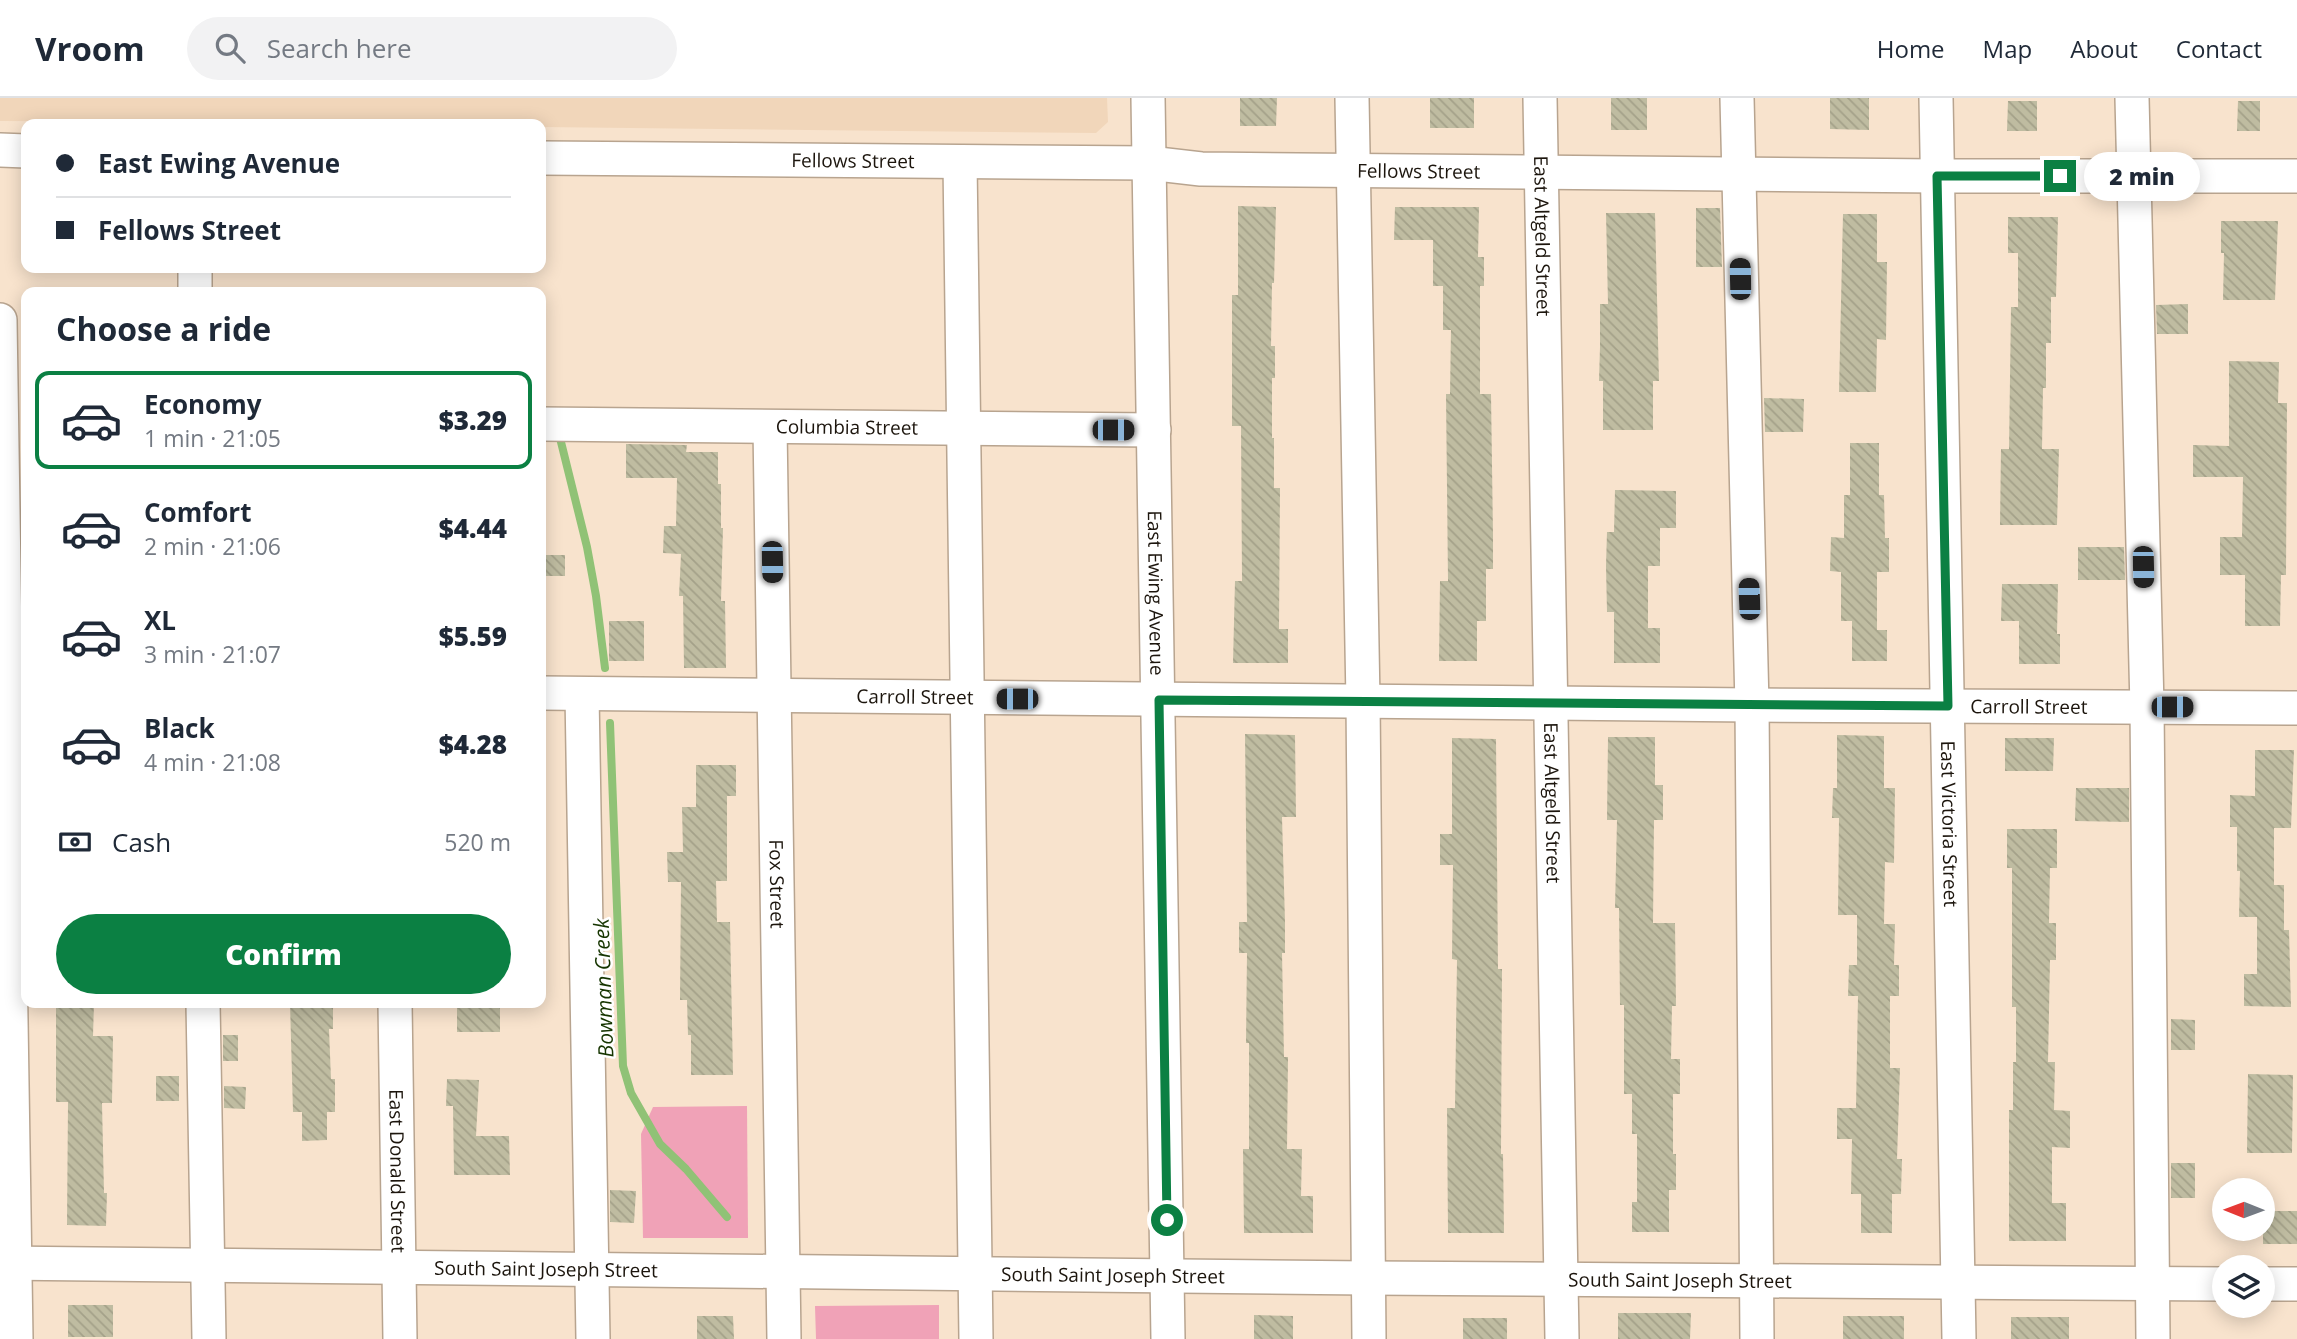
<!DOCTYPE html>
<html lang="en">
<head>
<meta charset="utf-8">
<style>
	:root { --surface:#fff; --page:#f2f2f3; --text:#1f2937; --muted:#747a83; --line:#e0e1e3; --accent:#0b8043 }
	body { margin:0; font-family:"Open Sans",sans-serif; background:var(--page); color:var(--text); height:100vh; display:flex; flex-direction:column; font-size:26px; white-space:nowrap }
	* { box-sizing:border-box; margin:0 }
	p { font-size:23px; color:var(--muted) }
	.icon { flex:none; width:38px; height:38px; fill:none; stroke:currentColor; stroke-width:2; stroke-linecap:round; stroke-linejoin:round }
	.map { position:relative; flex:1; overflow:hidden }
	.details { position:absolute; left:21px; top:189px; width:525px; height:721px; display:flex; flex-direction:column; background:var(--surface); border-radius:14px; box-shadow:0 4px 18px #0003 }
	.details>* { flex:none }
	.banner { position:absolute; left:21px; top:21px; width:525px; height:154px; border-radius:14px; box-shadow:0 4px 18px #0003; display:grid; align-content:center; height:154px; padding:0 35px; background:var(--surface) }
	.needle { width:46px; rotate:271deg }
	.controls { position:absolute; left:2212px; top:1080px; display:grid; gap:14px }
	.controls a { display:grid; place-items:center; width:63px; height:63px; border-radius:50%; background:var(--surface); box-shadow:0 4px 18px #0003; font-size:35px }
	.end { position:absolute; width:32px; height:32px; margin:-16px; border:9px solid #0b8043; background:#fff; box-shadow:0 0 0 4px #fff }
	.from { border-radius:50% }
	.bubble { position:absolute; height:49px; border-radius:24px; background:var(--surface); box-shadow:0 4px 18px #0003; font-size:23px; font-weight:800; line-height:49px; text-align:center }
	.car { position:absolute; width:21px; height:42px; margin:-21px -10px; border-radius:9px; box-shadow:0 0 5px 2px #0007; background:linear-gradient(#222 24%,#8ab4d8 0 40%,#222 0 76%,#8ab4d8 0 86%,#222 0) }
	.banner b { display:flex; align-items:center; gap:24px; height:66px; font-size:26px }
	.banner b+b { border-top:2px solid var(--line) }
	.banner i { width:18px; height:18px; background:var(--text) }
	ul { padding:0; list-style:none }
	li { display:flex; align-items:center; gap:21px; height:98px; margin:0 14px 10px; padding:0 21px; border:4px solid transparent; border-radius:14px }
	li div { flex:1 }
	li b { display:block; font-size:26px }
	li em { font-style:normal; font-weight:800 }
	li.active { border-color:var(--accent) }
	li>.icon { width:63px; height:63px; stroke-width:1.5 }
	h2 { padding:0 35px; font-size:32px; line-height:84px }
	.pay { display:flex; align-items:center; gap:18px; height:77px; padding:0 35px; font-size:26px }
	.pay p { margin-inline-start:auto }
	.button { display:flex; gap:14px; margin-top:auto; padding:14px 35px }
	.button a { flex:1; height:80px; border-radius:42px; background:var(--accent); color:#fff; font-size:28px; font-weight:800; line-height:80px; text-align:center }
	header { display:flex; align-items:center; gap:42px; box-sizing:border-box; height:98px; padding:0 35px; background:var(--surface); border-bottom:2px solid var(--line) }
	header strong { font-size:33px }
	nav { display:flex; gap:38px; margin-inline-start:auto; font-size:24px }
	.search { width:490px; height:63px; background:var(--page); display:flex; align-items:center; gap:18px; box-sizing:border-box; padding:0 24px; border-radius:38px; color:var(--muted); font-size:26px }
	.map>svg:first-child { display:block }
	.built { fill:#f1d6ba }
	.green { fill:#f0a2b7 }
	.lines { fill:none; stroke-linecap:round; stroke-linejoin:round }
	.stream { stroke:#90c276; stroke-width:8 }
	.building { fill:url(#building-back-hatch) }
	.minor-casing { stroke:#b8a48f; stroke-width:36 }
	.minor { stroke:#fff; stroke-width:33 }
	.route { stroke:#0b8043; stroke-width:9 }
	.labels { text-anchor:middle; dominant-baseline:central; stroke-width:5; stroke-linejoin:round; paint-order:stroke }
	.street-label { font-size:19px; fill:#1c150d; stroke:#fff }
	.water-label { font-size:21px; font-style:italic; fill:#163500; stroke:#fff }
</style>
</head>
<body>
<header>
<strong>Vroom</strong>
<div class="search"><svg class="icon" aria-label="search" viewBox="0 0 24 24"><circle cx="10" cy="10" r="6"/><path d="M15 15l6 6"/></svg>Search here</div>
<nav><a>Home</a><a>Map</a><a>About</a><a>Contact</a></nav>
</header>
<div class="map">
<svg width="2297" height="1241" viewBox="0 0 2297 1241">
	<defs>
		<pattern id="building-back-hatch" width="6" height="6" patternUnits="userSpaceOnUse" patternTransform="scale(1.75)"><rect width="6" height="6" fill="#bfbca1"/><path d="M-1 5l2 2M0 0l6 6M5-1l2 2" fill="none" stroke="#a4a189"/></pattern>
	</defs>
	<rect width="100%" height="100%" fill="#f8e3cd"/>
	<path class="built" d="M0 0H1107L1108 24 1096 35 541 29V26L0 23Z"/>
	<g class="green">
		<path d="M747 1008 748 1140H643L641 1036 653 1009Z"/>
		<path d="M939 1207V1241H816L815 1208Z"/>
	</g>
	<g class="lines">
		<g class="stream">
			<path d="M560 340 587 449 596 498 605 570"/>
			<path d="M610 625 623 968 631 995 660 1046 686 1071 727 1119"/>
		</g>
	</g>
	<g class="building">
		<path d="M1240 0H1277L1276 28H1240Z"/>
		<rect x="1430" y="0" width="44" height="30"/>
		<rect x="1611" y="0" width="36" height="32"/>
		<path d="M1830 0H1869V32L1830 31Z"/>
		<path d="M2008 3H2037V33H2007Z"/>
		<path d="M2238 3H2260V33H2237Z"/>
		<path d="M1238 108 1276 109 1274 185H1272L1271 248H1275V280H1272V340H1274V390H1280L1279 531H1288V565H1233L1235 483H1242L1241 328H1232V197H1238Z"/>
		<path d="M1395 109H1479L1478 159H1484V188H1480V296H1491L1493 437V471H1486V523H1477V563H1439L1440 483H1448L1446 296H1450L1451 232H1443V188H1433V142H1394Z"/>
		<path d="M1696 110H1720L1722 169H1696Z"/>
		<path d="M1606 115H1655L1659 283H1653V332H1603V283H1599L1600 249V206H1608Z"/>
		<path d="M1843 116H1877V164H1887L1886 242 1877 241 1876 294H1839Z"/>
		<path d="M2008 119H2058L2056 199H2051V245H2046V290H2043L2042 351H2059L2057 427H2000L2001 351H2009L2011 209H2018V155H2008Z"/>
		<path d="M2221 123H2278L2275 202H2223L2224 155H2221Z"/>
		<path d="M2188 206V236H2157L2156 207Z"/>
		<path d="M2229 263 2279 264 2278 305H2287L2286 477H2281L2280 528H2245V477H2220V439H2242L2243 379H2193V347L2229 348Z"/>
		<path d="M1764 300 1804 301 1803 334H1765Z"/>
		<path d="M1850 345H1879V397H1884L1885 440H1889V474H1877V532H1887V563H1852V523H1841V474L1830 473 1831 439 1844 440V397H1850Z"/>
		<path d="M626 346 687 347 686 354H718V386H721V430H723L721 503H725L726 570H684L683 498H679L681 456 663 455 664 428H676L677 380H626Z"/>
		<path d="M1615 392 1676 393V430H1660V468H1648V530H1660V565H1614V514H1607L1606 468 1607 434H1614Z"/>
		<path d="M2078 449H2124L2125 482H2078Z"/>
		<rect x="541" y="457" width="24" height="21"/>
		<path d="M2002 486H2058L2057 536H2060V566H2019V523H2001Z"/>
		<rect x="609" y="523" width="35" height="40"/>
		<path d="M1245 636 1295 637 1296 719H1282L1285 824V855H1282L1284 959H1288L1287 1051H1302L1301 1098H1313V1135H1244L1243 1051H1249V945H1246L1247 855H1239V824H1247Z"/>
		<path d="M1837 637 1884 638V690H1895L1894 765 1885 764 1884 826H1895L1894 867H1899V898H1890V970H1900L1897 1061H1902L1901 1096H1892V1135H1861V1096H1851L1852 1041H1837V1010H1856L1858 898H1848L1849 867H1857V817H1838L1839 720H1832L1833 690H1837Z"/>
		<path d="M1608 639H1655V687H1663V722H1654L1653 825H1675L1676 908H1672L1671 961H1680V996H1673V1056H1676V1092H1669V1134H1632V1104H1637V1036H1632V996H1624V907H1620L1619 810H1615L1617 722H1607Z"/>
		<path d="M1452 640 1496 641 1498 871H1502L1501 1056H1503L1504 1135H1448L1447 1010H1455L1457 862 1452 861 1453 767H1440V736H1452Z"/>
		<path d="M2005 640H2054L2053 673H2005Z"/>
		<path d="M2255 652H2294L2291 730H2274V787H2284V832H2289L2291 909 2244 908V876H2257V819H2239L2240 773H2237V729H2230V697L2255 698Z"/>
		<path d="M696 667H736V698H727V783H716L717 824H730L733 977H691V937H688L687 902H680L681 784H668L667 754H683L682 709H696Z"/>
		<path d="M2076 690H2129V724L2075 723Z"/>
		<path d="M2007 731H2057V770H2050L2049 825H2056V862H2050L2048 964H2055L2054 1012 2070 1013V1050L2052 1049V1105H2066V1143H2009V1012H2013V964H2016V909H2012V770H2007Z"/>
		<path d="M56 905H94L93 938H113L112 1005H102L104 1095H107L106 1128 67 1127 68 1004H56Z"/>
		<path d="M290 905H333V931H329L331 981H335V1014H327V1042L302 1043V1014H293Z"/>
		<rect x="457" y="905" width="43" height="29"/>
		<path d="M2171 921 2195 922V952H2171Z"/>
		<rect x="223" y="937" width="15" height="26"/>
		<path d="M2248 976 2293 977 2292 1055H2247Z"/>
		<rect x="156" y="978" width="23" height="25"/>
		<path d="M447 981 479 982 476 1038H509L510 1077H454L453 1008H446Z"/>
		<path d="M224 988 246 989 245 1011 224 1010Z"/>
		<rect x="2171" y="1065" width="24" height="35"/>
		<path d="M610 1092 636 1093 634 1125 610 1124Z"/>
		<rect x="2263" y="1113" width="34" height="33"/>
		<rect x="68" y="1207" width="45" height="32"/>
		<path d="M1618 1215H1691L1690 1241H1618Z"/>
		<path d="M1254 1217 1293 1218V1241H1254Z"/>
		<path d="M697 1218H733L734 1241H697Z"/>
		<rect x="1843" y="1218" width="61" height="23"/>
		<rect x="2011" y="1219" width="58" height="22"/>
		<rect x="1463" y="1220" width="44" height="21"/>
	</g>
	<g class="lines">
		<defs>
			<g id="minor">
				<path id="s1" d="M1148 0 1168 1241"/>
				<path d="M1352 0 1363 603 1369 1241"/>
				<path id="s2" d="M1540 0 1562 1241"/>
				<path d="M1737 0 1752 607 1757 1241"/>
				<path id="s3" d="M1936 0 1959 1241"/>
				<path d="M2132 0 2147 609 2153 1241"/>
				<path d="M0 52 26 53"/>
				<path id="s4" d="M541 60 1149 65 1201 71 1937 78H2297"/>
				<path d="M960 64 976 1241"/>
				<path d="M195 170V194"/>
				<path d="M0 222 16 1241"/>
				<path id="s5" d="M541 326 1154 332"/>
				<path id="s6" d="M770 329 784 1241"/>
				<path id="s7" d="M541 595 1752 607 2297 610"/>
				<path d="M582 596 593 1241"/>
				<path d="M203 905 209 1241"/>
				<path id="s8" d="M395 905 400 1241"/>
				<path id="s9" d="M0 1165 1368 1180 2224 1186"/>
				<path d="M2263 1186H2297"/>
			</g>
		</defs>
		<use href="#minor" class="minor-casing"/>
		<use href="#minor" class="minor"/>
	</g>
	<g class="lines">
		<path class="route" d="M1167 1122 1159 602 1948 608 1937 78H2060"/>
	</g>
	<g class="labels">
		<g class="street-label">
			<text stroke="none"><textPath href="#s4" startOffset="312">Fellows Street</textPath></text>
			<text stroke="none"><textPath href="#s4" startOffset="878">Fellows Street</textPath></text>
			<text stroke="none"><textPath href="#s2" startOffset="138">East Altgeld Street</textPath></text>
			<text stroke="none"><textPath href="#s5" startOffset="306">Columbia Street</textPath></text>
			<text stroke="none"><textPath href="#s1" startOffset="495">East Ewing Avenue</textPath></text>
			<text stroke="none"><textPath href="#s7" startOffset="374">Carroll Street</textPath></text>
			<text stroke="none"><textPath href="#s7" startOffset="1488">Carroll Street</textPath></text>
			<text stroke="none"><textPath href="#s2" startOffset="705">East Altgeld Street</textPath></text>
			<text stroke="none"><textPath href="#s3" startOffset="726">East Victoria Street</textPath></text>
			<text stroke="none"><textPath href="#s6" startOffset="457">Fox Street</textPath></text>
			<text stroke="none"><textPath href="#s8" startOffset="168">East Donald Street</textPath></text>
			<text stroke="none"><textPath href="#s9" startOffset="546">South Saint Joseph Street</textPath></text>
			<text stroke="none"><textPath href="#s9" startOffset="1113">South Saint Joseph Street</textPath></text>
			<text stroke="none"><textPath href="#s9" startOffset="1680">South Saint Joseph Street</textPath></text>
		</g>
		<g class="water-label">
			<text transform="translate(603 890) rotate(-92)">Bowman Creek</text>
		</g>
	</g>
</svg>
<div class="controls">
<a><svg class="needle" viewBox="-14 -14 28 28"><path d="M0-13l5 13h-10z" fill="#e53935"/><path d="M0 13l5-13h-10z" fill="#747a83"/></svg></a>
<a><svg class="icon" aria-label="layers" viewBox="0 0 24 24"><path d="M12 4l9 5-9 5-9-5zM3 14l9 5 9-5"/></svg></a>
</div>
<i class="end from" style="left:1167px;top:1122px"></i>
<i class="end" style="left:2060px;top:78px"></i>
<div class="bubble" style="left:2084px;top:54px;width:116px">2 min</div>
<i class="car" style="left:1740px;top:181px;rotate:359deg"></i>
<i class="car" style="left:1113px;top:332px;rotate:90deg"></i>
<i class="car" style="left:772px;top:464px;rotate:179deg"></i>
<i class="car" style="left:2143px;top:469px;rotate:179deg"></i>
<i class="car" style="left:1749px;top:501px;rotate:358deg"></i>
<i class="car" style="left:1017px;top:601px;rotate:270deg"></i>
<i class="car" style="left:2172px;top:609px;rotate:90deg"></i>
<div class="banner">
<b><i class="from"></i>East Ewing Avenue</b>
<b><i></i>Fellows Street</b>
</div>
<section class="details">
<h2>Choose a ride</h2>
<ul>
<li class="active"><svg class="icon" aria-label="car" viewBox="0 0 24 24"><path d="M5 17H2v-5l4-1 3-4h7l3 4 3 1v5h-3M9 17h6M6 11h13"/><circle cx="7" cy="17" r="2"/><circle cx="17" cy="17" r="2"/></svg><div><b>Economy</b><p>1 min · 21:05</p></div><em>$3.29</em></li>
<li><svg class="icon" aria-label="car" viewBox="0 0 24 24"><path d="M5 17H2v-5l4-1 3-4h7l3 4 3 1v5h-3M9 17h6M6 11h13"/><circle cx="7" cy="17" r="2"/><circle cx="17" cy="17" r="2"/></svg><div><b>Comfort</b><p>2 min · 21:06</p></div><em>$4.44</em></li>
<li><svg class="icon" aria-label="car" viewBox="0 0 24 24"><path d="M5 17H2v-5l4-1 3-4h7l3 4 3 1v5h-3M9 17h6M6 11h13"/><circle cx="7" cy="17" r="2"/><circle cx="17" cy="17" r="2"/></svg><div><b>XL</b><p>3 min · 21:07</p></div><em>$5.59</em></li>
<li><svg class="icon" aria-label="car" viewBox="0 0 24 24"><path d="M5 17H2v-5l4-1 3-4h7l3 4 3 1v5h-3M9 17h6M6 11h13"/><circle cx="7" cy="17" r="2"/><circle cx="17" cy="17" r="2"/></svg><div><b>Black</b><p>4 min · 21:08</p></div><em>$4.28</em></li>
</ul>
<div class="pay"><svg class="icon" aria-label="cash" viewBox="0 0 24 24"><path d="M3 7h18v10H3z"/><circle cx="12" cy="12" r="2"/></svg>Cash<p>520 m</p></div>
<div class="button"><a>Confirm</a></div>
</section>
</div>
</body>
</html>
